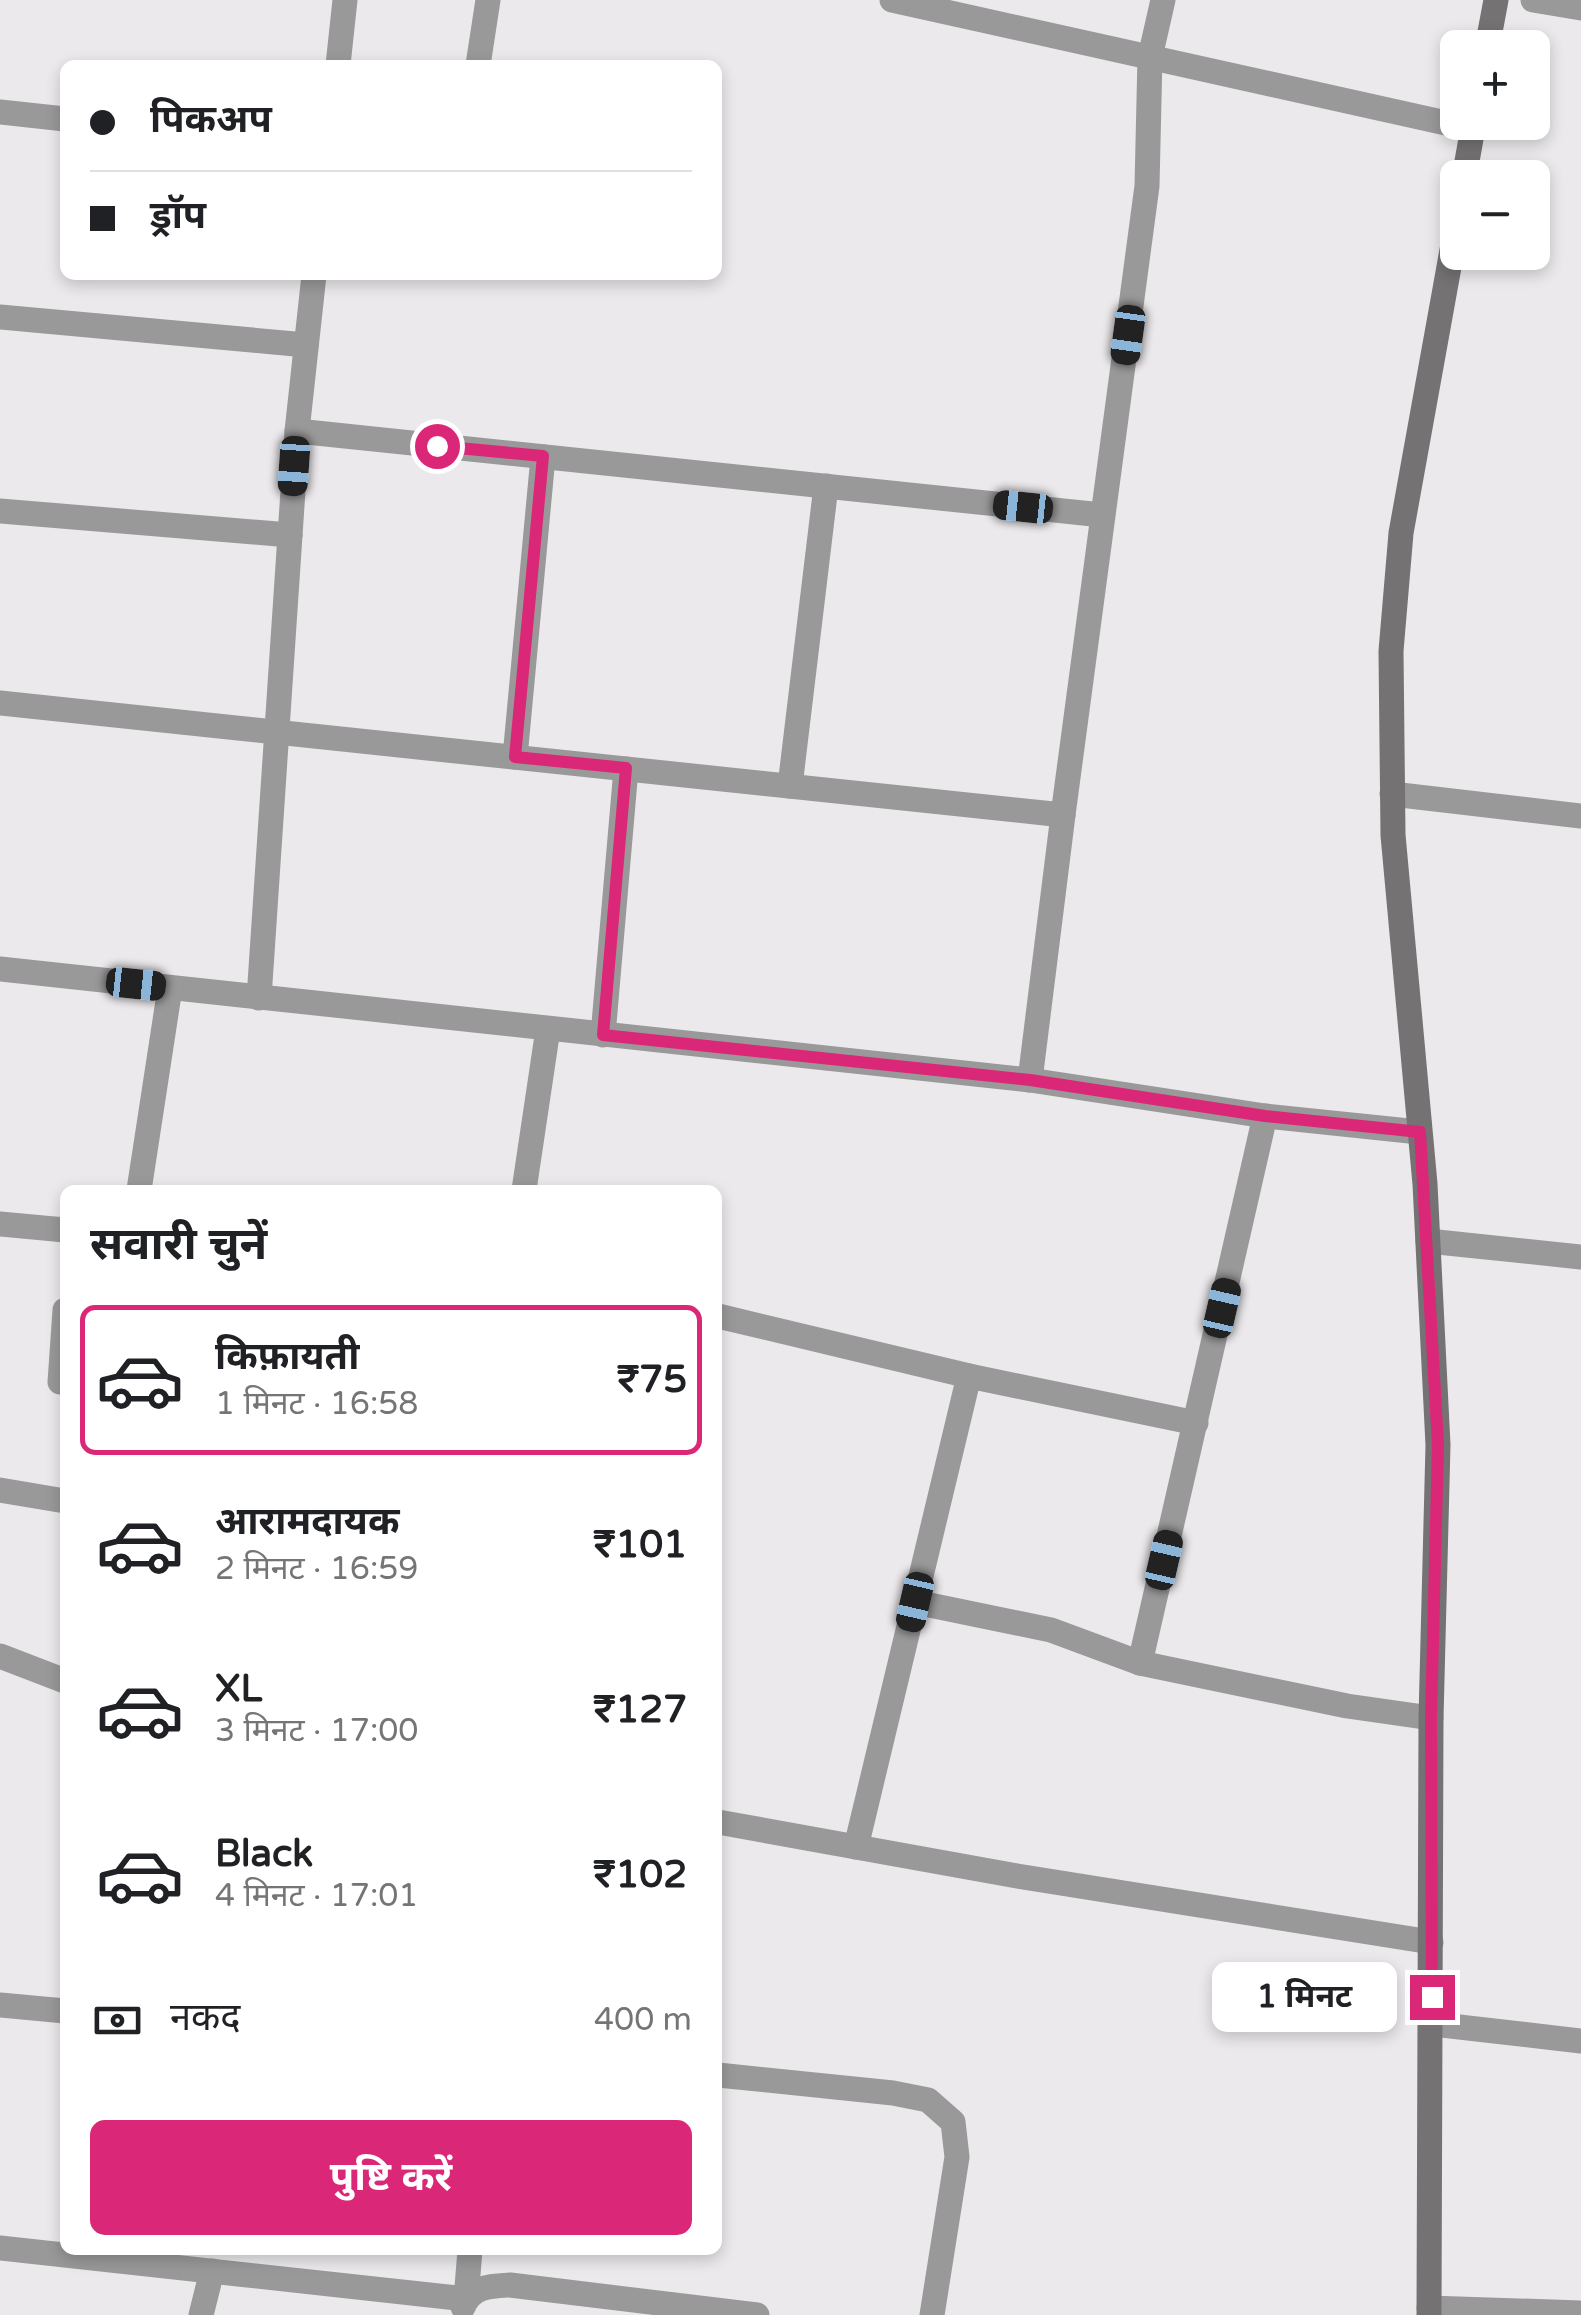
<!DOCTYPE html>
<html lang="hi">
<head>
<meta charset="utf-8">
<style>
	:root { --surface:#fff; --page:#f2f2f2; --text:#202124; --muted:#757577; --line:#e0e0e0; --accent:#db2777 }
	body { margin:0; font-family:"Varela Round","Noto Sans Devanagari",sans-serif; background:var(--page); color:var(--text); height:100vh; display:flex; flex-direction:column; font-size:38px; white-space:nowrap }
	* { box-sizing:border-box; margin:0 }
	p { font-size:32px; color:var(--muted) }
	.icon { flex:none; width:55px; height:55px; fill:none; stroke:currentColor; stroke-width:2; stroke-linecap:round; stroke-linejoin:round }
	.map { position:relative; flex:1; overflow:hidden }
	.panel { position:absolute; left:60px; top:1185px; width:662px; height:1070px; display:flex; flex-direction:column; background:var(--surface); border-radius:15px; box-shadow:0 5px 15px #0003 }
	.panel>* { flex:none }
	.banner { position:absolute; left:60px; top:60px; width:662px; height:220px; border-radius:15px; box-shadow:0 5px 15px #0003; display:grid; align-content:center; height:220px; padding:0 30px; background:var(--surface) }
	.tools { position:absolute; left:1440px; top:30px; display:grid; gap:20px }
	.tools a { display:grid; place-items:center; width:110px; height:110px; border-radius:15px; background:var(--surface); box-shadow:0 5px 15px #0003; font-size:50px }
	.end { position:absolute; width:45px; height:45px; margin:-22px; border:12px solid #db2777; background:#fff; box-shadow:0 0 0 5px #fff }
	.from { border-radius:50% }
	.bubble { position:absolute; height:70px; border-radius:15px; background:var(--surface); box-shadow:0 5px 15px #0003; font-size:32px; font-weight:700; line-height:70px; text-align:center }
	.car { position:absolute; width:30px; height:60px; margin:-30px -15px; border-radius:12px; box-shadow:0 0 8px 2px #0007; background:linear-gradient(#222 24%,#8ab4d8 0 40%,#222 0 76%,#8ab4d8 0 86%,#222 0) }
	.banner b { display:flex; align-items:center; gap:35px; height:95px; font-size:38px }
	.banner b+b { border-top:2px solid var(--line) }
	.banner i { width:25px; height:25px; background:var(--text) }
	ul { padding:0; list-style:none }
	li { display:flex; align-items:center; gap:30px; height:150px; margin:0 20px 15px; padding:0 10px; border:5px solid transparent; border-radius:15px }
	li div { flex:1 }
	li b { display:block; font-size:38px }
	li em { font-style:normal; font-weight:700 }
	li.active { border-color:var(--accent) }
	li>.icon { width:90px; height:90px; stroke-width:1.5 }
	h2 { padding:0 30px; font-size:45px; line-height:120px }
	.pay { display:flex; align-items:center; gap:25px; height:110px; padding:0 30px; font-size:38px }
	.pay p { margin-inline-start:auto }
	.primary-button { display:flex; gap:20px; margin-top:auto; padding:20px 30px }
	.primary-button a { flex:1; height:115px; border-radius:15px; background:var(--accent); color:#fff; font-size:40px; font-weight:700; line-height:115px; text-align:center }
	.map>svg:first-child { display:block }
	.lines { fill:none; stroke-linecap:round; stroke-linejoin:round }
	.street { stroke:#9a9999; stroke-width:25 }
	.secondary { stroke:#747273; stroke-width:25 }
	.route { stroke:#db2777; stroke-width:12 }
</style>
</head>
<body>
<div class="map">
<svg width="1581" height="2315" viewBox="0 0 1581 2315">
	<rect width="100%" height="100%" fill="#ebe9ec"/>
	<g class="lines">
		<g class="street">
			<path d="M892 0 1473 129"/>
			<path d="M1533 0 1581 8"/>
			<path d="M338 65 345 0"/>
			<path d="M478 65 488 0"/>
			<path d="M0 112 65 119"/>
			<path d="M0 317 306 345"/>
			<path d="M297 431 1102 515"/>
			<path d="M0 511 290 535"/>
			<path d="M0 703 1063 815"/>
			<path d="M515 757 543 457"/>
			<path d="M790 786 826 486"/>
			<path d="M1392 794 1581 816"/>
			<path d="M0 969 1030 1080 1265 1116 1419 1132"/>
			<path d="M259 998 297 431 314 275"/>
			<path d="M603 1035 626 769"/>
			<path d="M1030 1080 1063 815 1147 186 1150 57 1163 0"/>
			<path d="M139 1190 170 988"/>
			<path d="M524 1190 548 1029"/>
			<path d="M0 1224 65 1230"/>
			<path d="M1428 1241 1581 1257"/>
			<path d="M718 1316 969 1376 1196 1423"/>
			<path d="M60 1382 65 1310"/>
			<path d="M0 1490 65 1501"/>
			<path d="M915 1602 1051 1630 1140 1663 1347 1706 1431 1718"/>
			<path d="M0 1656 65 1681"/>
			<path d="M1140 1663 1265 1116"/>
			<path d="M718 1822 1017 1876 1431 1942"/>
			<path d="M856 1847 969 1376"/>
			<path d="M0 2005 65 2011"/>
			<path d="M1433 2024 1581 2041"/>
			<path d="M718 2075 893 2093 928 2100 953 2122 957 2157 932 2315"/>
			<path d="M0 2248 466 2299 470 2250"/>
			<path d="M463 2307C472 2286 490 2286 510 2285L757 2315"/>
			<path d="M1429 2308 1581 2313"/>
			<path d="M201 2315 212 2271"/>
		</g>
		<g class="secondary">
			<path d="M1487 48 1496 0"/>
			<path d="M1464 178 1474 122"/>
			<path d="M1429 2315 1431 1718 1438 1445 1425 1184 1393 835 1391 651 1401 533 1458 217"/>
		</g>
	</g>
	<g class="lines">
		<path class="route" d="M437 446 543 456 515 757 626 768 603 1035 1030 1080 1265 1116 1420 1132 1438 1445 1431 1718 1432 1997"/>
	</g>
</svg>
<div class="tools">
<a>+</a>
<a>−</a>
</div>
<i class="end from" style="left:437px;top:446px"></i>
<i class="end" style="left:1432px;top:1997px"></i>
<div class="bubble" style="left:1212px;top:1962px;width:185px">1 मिनट</div>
<i class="car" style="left:1128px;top:335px;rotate:188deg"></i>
<i class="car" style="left:294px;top:466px;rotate:184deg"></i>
<i class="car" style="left:1023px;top:507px;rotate:276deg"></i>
<i class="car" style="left:136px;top:984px;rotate:96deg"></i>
<i class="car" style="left:1222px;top:1308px;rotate:13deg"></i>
<i class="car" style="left:1164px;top:1560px;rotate:13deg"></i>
<i class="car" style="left:915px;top:1602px;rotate:193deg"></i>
<div class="banner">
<b><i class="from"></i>पिकअप</b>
<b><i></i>ड्रॉप</b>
</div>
<section class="panel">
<h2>सवारी चुनें</h2>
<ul>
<li class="active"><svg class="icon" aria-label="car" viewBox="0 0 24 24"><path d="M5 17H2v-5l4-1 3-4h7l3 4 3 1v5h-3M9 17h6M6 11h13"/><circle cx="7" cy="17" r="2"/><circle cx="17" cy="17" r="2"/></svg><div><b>किफ़ायती</b><p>1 मिनट · 16:58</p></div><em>₹75</em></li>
<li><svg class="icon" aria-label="car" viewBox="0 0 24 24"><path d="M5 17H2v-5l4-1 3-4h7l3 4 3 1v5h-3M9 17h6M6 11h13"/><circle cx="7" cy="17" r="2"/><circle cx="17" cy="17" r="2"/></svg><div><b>आरामदायक</b><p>2 मिनट · 16:59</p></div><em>₹101</em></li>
<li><svg class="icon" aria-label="car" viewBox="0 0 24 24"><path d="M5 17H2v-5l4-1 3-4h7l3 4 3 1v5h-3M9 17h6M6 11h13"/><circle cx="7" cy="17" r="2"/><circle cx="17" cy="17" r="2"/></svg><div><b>XL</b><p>3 मिनट · 17:00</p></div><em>₹127</em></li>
<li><svg class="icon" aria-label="car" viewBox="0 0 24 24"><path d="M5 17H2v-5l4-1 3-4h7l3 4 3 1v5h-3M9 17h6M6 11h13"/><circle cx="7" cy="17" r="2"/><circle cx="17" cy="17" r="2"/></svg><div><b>Black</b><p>4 मिनट · 17:01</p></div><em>₹102</em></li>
</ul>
<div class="pay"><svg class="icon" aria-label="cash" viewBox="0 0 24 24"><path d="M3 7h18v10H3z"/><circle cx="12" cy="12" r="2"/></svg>नकद<p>400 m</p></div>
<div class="primary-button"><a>पुष्टि करें</a></div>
</section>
</div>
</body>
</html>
